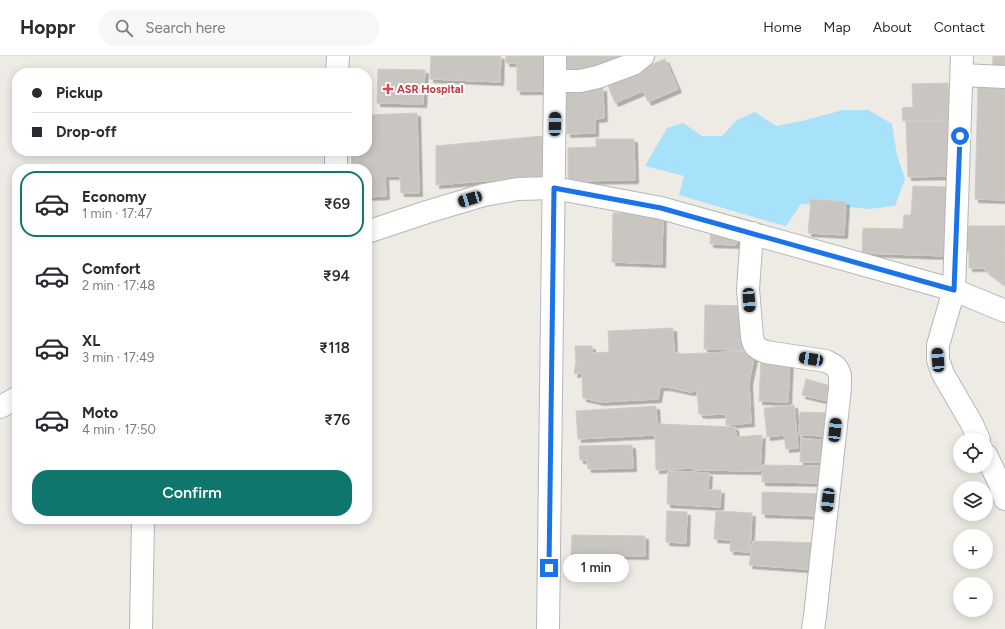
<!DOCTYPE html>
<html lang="en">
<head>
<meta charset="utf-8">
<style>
	:root { --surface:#fff; --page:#f7f7f7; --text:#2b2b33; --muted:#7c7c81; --line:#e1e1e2; --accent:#0f766e }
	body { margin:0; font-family:Figtree,sans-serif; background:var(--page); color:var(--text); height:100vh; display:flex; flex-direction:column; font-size:15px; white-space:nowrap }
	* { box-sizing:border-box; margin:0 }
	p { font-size:13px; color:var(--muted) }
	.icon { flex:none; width:22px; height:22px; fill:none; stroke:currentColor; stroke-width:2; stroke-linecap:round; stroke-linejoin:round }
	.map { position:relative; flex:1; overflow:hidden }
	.drawer { position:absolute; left:12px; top:108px; width:360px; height:360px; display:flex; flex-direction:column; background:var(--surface); border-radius:16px; box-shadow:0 2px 10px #0003 }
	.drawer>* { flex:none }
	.hud { position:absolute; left:12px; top:12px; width:360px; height:88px; border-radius:16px; box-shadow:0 2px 10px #0003; display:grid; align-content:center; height:88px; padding:0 20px; background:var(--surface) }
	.controls { position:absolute; left:953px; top:377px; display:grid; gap:8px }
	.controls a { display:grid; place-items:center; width:40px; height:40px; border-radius:50%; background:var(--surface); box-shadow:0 2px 10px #0003; font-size:20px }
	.end { position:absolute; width:18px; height:18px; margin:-9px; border:5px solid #1a73e8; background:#fff; box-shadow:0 0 0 2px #fff }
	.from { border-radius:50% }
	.bubble { position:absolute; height:28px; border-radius:14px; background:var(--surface); box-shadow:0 2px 10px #0003; font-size:13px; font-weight:600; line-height:28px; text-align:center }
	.car { position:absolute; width:12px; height:24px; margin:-12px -6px; border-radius:5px; box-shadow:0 0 3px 1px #0007; background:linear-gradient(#222 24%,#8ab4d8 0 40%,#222 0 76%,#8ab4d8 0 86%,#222 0) }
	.hud b { display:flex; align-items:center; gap:14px; height:38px; font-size:15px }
	.hud b+b { border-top:1px solid var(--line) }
	.hud i { width:10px; height:10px; background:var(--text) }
	ul { padding:7px 0 0; list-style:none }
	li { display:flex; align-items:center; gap:12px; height:66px; margin:0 8px 6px; padding:0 12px; border:2px solid transparent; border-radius:16px }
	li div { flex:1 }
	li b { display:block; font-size:15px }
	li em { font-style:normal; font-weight:600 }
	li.current { border-color:var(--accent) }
	li>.icon { width:36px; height:36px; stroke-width:1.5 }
	.button { display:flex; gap:8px; margin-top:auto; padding:8px 20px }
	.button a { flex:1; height:46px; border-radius:16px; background:var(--accent); color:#fff; font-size:16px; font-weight:600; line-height:46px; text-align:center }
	header { display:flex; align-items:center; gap:24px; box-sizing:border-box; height:56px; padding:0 20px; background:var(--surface); border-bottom:1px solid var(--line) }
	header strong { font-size:19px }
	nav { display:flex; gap:22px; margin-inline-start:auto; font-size:14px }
	.search { width:280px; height:36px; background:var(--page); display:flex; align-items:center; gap:10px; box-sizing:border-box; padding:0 14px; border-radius:16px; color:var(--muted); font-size:15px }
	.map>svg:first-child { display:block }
	.water { fill:#a8e2fa }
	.building { fill:#c9c5c0; stroke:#d2cbc3; filter:url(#shadow) }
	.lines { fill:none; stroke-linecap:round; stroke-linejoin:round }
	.minor-casing { stroke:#b4b7ba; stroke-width:24 }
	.tertiary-casing { stroke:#b4b7ba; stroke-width:24 }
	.minor { stroke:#fff; stroke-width:22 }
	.tertiary { stroke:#fff; stroke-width:22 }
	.route { stroke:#1a73e8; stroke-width:5 }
	.health-dot { fill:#e0444e; stroke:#fff; stroke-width:1.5 }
	.labels { text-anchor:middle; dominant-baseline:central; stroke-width:4; stroke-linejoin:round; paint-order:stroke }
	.health-label { font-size:11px; font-weight:bold; fill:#be3a42; stroke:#fff; text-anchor:start }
</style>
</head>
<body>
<header>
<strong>Hoppr</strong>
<div class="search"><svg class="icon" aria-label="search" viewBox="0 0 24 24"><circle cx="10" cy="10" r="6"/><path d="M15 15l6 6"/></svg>Search here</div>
<nav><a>Home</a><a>Map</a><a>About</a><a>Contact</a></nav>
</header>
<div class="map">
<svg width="1005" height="573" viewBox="0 0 1005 573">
	<defs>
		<filter id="shadow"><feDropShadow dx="3.5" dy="3.5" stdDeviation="0" flood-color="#0004"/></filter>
	</defs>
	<rect width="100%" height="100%" fill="#eeeae4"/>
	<path class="water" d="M843 54H868L892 68 897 99 905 123 895 150 869 153 839 150 801 148 786 170 767 165 679 139 684 120 645 110 667 72 683 67 702 80H722L737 64 755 56 776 70 802 65Z"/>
	<g class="building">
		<path d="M431 0H501L500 26 430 23Z"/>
		<path d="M506 0H545V35H517V7H506Z"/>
		<path d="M563 0H636L564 20Z"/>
		<path d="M993 0H1005V16L992 15Z"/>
		<path d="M665 3 678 33 648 46 643 35 615 47 607 27Z"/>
		<path d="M378 13 425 14 423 48 377 47Z"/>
		<path d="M948 27 949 64 903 65 902 52 913 51 912 28Z"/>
		<path d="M978 27H1005V144L975 143Z"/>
		<path d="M603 32 604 62 595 63V77L567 78 565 34Z"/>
		<path d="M417 57 419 137H401L400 120H385L386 140 367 141V113H352L351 95H367V59Z"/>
		<path d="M949 65 952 120 908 121 906 66Z"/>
		<path d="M542 80 544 120 436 129V90Z"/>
		<path d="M596 83H634L635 124 568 125V92L596 91Z"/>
		<path d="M913 130 948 131 945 200 862 197 863 172 903 173 904 159H911Z"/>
		<path d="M811 143 846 146 844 179 808 177Z"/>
		<path d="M613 157 663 158 662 208 612 206Z"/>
		<path d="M711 170 740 177 736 189 710 188Z"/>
		<path d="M963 170H1005V198L1004 199 1005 200V229L985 214V212H969V195L963 191Z"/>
		<path d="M705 249 745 250 744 294 704 293Z"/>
		<path d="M673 272 674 296 682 298 755 295V297L749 326 751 367 726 369V358L704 359 699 358 697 335 690 336 667 331H660L658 343 601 346 583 342 582 317 574 318 576 306 575 290H592V297L609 296 608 275Z"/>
		<path d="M761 301 790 302 788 346 759 345Z"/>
		<path d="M806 323 831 330 827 345 802 339Z"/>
		<path d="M794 349 798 392 786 393 784 379 767 381 764 352Z"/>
		<path d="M656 350 657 368 735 371 736 381 762 379 760 415 693 414V412L656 414 655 379 578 383 576 355Z"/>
		<path d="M800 356 831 357 830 380 799 379Z"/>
		<path d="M801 383 828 384V406H800Z"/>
		<path d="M632 389 633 412 588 413 587 404H580L579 390Z"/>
		<path d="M762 409 829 410 828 427 762 426Z"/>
		<path d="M668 415 709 417 708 434H721L720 451 667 448Z"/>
		<path d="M762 436 825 438 824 460 762 458Z"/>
		<path d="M667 455 687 456 686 487 666 486Z"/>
		<path d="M716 455 752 457 750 496 730 495 731 484 714 483Z"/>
		<path d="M572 479 645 480V500L571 499Z"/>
		<path d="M753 485 820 487 818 514 749 509Z"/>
	</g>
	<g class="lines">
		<defs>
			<g id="minor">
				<path d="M962 0 954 234 938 289V304L943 318 972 368 979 384"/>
				<path d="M337 17 338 0"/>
				<path d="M962 19 1005 21"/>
				<path d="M555 25H580L598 21 633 8 643 0"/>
				<path d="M336 113V95"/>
				<path d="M367 176 427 156 484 139 518 133 554 132 661 152 954 234 1005 255"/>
				<path d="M752 177 748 233 752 281C754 291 756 292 766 296L826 305 835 310 838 314 840 319V332L815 560 813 573"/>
				<path d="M0 351 17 342"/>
				<path d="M986 399 1000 428 1005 443"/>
				<path d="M141 573 143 463"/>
			</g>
			<path id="tertiary" d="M548 573 555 25V0"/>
		</defs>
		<use href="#minor" class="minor-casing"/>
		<use href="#tertiary" class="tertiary-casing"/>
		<use href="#minor" class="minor"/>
		<use href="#tertiary" class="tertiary"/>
	</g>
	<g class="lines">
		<path class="route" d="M549 512 554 132 661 152 954 234 960 80"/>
	</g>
	<path class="health-dot" d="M386 27h4v4h4v4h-4v4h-4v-4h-4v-4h4z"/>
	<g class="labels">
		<g class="health-label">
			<text x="397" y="33">ASR Hospital</text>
		</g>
	</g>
</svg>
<div class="controls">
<a><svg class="icon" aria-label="locate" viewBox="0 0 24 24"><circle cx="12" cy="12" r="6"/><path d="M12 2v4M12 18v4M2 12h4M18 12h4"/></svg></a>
<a><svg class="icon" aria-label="layers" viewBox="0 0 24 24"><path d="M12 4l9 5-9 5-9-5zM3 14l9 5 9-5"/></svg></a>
<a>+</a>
<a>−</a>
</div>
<i class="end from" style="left:960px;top:80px"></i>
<i class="end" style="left:549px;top:512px"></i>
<div class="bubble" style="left:563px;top:498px;width:66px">1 min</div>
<i class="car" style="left:555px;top:68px;rotate:1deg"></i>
<i class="car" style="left:470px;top:143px;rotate:253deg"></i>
<i class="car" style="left:749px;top:244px;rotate:176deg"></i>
<i class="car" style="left:811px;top:303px;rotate:279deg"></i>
<i class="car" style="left:938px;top:304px;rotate:356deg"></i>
<i class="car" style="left:835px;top:374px;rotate:6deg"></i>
<i class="car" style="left:828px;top:444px;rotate:186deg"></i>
<div class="hud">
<b><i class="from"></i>Pickup</b>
<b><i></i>Drop-off</b>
</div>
<section class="drawer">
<ul>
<li class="current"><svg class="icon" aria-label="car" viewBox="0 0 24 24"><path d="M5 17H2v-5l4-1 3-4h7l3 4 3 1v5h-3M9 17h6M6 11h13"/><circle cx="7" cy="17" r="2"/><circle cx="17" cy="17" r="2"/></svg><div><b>Economy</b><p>1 min · 17:47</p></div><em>₹69</em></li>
<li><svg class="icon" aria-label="car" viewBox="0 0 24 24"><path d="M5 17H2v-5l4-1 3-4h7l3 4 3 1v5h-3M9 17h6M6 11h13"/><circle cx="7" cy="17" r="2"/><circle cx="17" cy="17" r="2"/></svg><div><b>Comfort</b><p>2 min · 17:48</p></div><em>₹94</em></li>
<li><svg class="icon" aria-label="car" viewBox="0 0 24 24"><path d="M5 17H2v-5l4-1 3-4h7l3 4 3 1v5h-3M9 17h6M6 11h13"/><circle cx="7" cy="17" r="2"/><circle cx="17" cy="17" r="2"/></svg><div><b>XL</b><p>3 min · 17:49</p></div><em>₹118</em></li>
<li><svg class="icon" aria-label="car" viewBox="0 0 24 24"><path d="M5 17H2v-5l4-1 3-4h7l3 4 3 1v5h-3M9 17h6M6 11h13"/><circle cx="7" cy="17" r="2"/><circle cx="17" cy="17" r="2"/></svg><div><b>Moto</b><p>4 min · 17:50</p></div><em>₹76</em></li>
</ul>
<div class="button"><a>Confirm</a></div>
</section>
</div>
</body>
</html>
